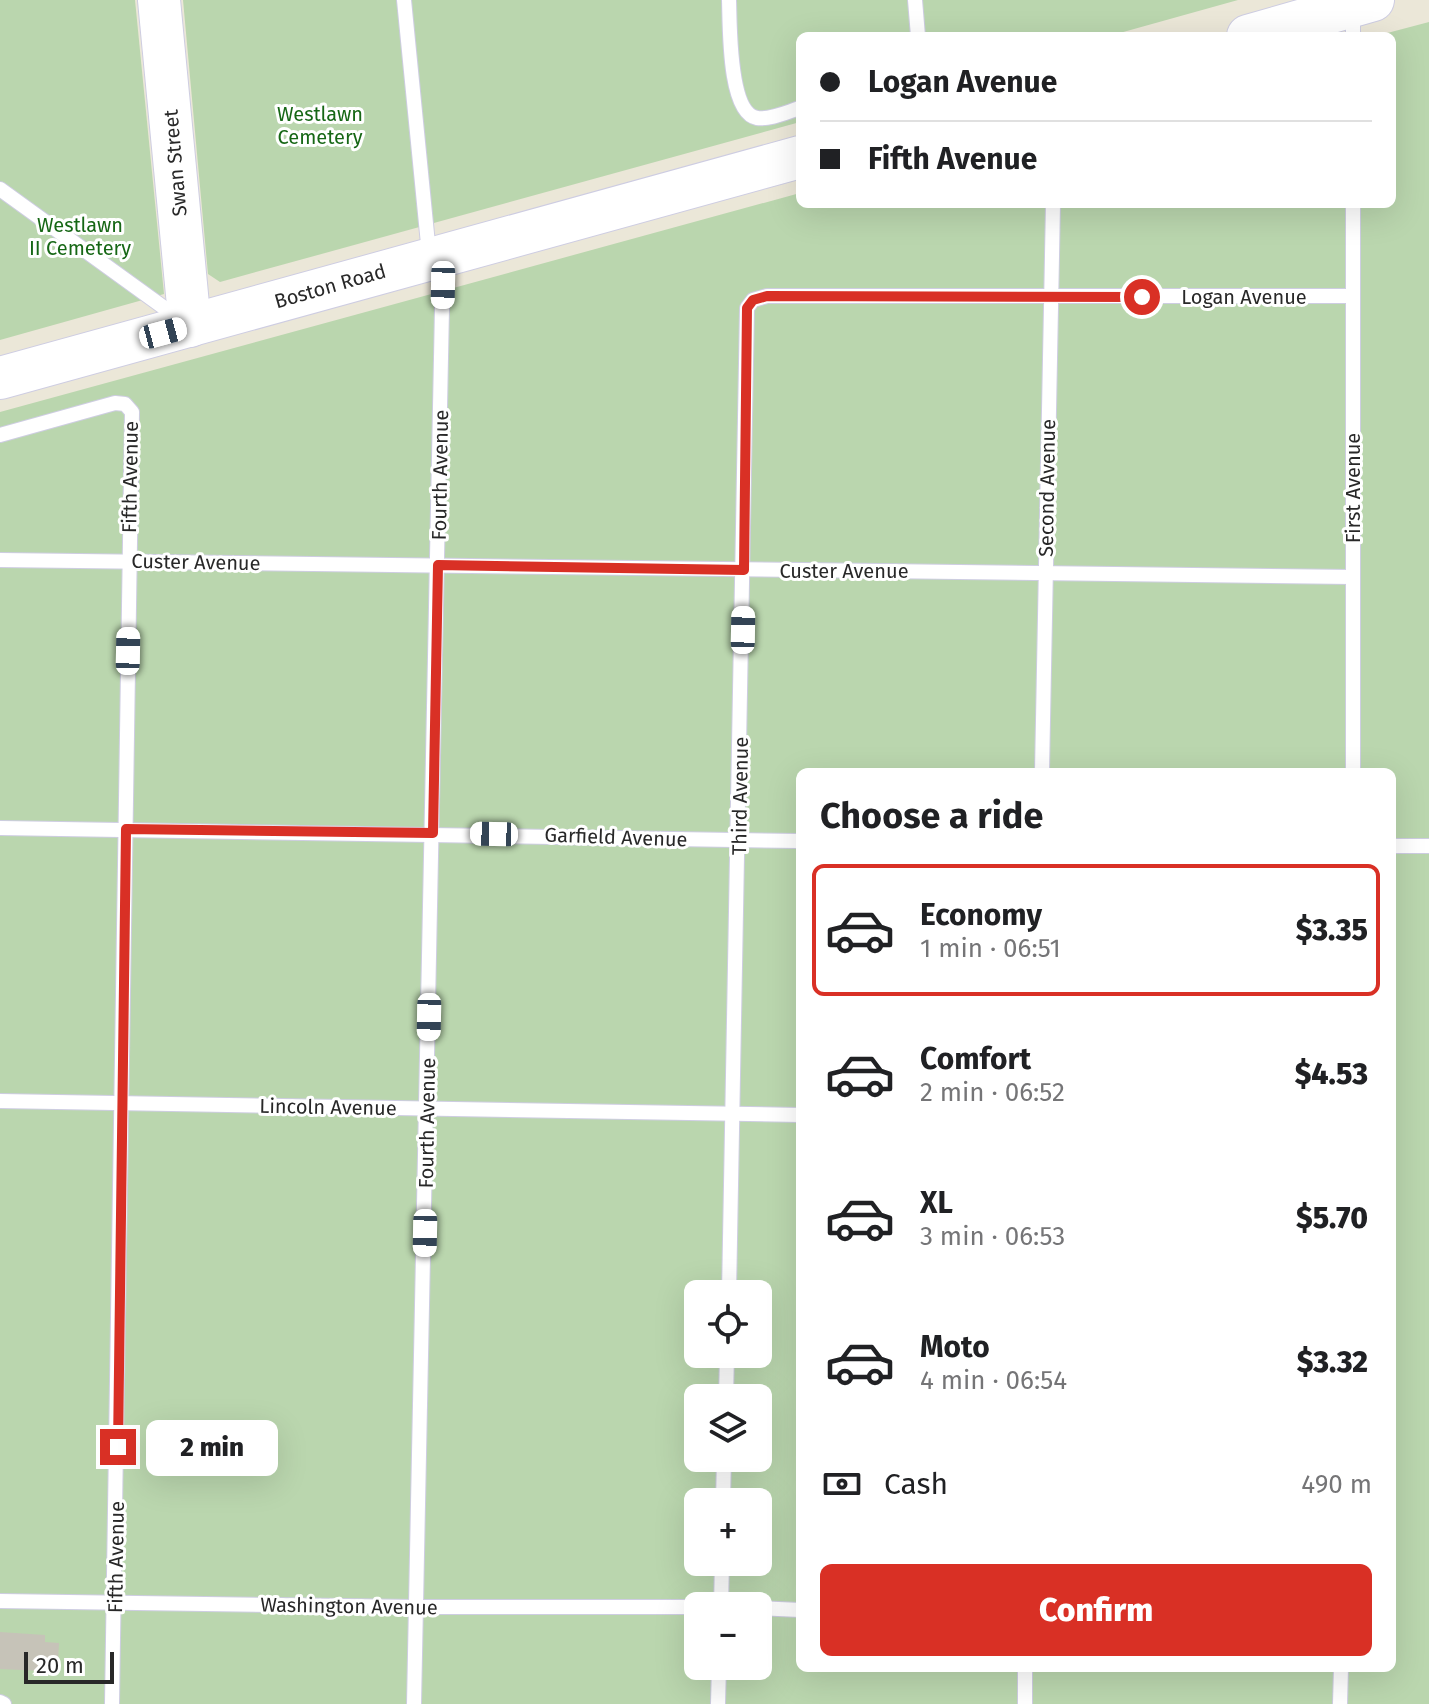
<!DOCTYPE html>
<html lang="en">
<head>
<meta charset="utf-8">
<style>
	:root { --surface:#fff; --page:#f2f2f2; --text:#202124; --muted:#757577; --line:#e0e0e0; --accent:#d93025 }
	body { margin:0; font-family:"Fira Sans",sans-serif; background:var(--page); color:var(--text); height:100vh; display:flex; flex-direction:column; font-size:30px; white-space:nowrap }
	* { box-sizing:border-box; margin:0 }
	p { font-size:26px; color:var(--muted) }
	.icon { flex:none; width:44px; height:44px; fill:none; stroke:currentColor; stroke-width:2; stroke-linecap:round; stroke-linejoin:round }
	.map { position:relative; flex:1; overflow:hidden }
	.side { position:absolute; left:796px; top:768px; width:600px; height:904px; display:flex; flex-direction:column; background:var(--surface); border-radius:12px; box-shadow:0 8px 32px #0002 }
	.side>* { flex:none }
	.banner { position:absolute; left:796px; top:32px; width:600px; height:176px; border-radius:12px; box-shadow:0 8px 32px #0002; display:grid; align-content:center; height:176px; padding:0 24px; background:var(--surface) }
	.controls { position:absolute; left:684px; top:1280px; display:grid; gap:16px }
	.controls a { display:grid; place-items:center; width:88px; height:88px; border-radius:12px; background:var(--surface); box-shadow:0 8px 32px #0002; font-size:40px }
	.scale { position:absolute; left:24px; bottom:20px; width:90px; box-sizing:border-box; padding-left:8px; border:4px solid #282828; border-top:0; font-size:22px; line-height:28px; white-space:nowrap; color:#282828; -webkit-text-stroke:6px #fff; paint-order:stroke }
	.end { position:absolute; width:36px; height:36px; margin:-18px; border:10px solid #d93025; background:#fff; box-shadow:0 0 0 4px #fff }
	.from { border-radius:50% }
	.bubble { position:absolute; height:56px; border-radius:12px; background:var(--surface); box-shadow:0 8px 32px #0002; font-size:26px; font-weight:800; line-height:56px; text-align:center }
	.car { position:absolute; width:24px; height:48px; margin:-24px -12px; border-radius:10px; box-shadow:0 0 6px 2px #0007; background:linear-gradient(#fff 24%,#345 0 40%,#fff 0 76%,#345 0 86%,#fff 0) }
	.banner b { display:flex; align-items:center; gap:28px; height:76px; font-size:30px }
	.banner b+b { border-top:2px solid var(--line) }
	.banner i { width:20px; height:20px; background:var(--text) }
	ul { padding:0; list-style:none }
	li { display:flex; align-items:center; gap:24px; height:132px; margin:0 16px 12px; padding:0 8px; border:4px solid transparent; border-radius:12px }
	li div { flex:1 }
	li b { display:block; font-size:30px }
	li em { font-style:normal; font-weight:800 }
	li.on { border-color:var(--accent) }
	li>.icon { width:72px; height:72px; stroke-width:1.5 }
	h2 { padding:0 24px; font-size:36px; line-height:96px }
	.pay { display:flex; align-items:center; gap:20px; height:88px; padding:0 24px; font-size:30px }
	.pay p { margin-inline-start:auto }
	.cta { display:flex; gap:16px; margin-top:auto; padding:16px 24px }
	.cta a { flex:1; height:92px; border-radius:12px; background:var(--accent); color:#fff; font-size:32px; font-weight:800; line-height:92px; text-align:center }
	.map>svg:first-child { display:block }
	.cemetery { fill:#bad6ae; fill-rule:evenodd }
	.building { fill:#c6c3b8 }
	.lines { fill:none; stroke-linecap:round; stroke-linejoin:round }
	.lane-casing { stroke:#cecde2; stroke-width:16 }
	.secondary-casing { stroke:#cecde2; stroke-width:44 }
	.lane { stroke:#fff; stroke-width:14 }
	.secondary { stroke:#fff; stroke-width:42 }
	.route { stroke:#d93025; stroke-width:10 }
	.labels { text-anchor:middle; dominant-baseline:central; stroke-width:6; stroke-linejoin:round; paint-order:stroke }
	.park-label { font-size:20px; fill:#166715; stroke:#fff }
	.street-label { font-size:20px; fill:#282828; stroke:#fff }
</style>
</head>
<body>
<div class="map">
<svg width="1429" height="1704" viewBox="0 0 1429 1704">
	<rect width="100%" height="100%" fill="#ebe7d8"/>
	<g class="cemetery">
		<path d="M0 0H135L164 294 0 340Z"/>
		<path d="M183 0H1238L1109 36H800V122L220 282 208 274Z"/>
		<path d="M1429 22V1704H0V412L800 193V204H1392V36H1376ZM800 772H1392V1668H800ZM698 1294H758V1354H698ZM698 1398H758V1458H698ZM698 1502H758V1562H698ZM698 1606H758V1666H698Z"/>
	</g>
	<path class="building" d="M0 1632 45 1635V1642L59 1643 58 1662 44 1661 43 1671 0 1669Z"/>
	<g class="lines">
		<defs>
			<g id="lane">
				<path d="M404 0 429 254"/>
				<path d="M729 0C730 25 728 113 757 118 770 120 787 112 800 108"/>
				<path d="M915 0 918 36"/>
				<path d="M1353 36V10"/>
				<path d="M0 189 181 320"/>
				<path d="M1353 204V772"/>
				<path d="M0 435 115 403 125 404 132 412 112 1704"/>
				<path d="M0 560 1353 577"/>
				<path d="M1042 772 1053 204"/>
				<path d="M0 828 800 841"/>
				<path d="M1392 846H1429"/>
				<path d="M0 1101 800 1115"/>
				<path d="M729 1294 747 308 753 300 767 296H1352"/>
				<path d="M726 1398 727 1354"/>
				<path d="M723 1502 724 1458"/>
				<path d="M0 1601 416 1607H698"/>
				<path d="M721 1606 722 1562"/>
				<path d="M758 1608 800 1610"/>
				<path d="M0 1702 4 1704"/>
				<path d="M414 1704 443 258"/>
				<path d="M718 1704 719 1666"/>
				<path d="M1025 1704V1668"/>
				<path d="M1340 1704 1341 1668"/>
			</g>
			<g id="secondary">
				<path d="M159 0 190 326"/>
				<path d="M1248 36 1373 0"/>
				<path d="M0 378 800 157"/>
			</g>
		</defs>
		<use href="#lane" class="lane-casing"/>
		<use href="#secondary" class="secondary-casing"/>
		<use href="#lane" class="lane"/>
		<use href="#secondary" class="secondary"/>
	</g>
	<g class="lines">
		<path class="route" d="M118 1447 126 829 433 833 438 565 744 570 747 308 753 300 767 296 1142 297"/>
	</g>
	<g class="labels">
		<g class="park-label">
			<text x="320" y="114">Westlawn<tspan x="320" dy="23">Cemetery</tspan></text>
			<text x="80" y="225">Westlawn<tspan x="80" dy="23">II Cemetery</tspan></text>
		</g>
		<g class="street-label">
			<text transform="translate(175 163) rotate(-95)">Swan Street</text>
			<text transform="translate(330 286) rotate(-16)">Boston Road</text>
			<text x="1244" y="297">Logan Avenue</text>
			<text transform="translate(440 475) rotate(-89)">Fourth Avenue</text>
			<text transform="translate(130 477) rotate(-89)">Fifth Avenue</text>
			<text transform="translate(1047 488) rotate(-89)">Second Avenue</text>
			<text transform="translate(1353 488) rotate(-90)">First Avenue</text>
			<text transform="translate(196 562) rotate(1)">Custer Avenue</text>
			<text x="844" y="571">Custer Avenue</text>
			<text transform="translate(740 796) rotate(-89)">Third Avenue</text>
			<text transform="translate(616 837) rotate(2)">Garfield Avenue</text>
			<text transform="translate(328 1107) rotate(1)">Lincoln Avenue</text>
			<text transform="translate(427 1123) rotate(-89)">Fourth Avenue</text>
			<text transform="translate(116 1557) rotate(-89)">Fifth Avenue</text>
			<text transform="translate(349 1606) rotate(1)">Washington Avenue</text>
		</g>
	</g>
</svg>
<div class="controls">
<a><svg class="icon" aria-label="locate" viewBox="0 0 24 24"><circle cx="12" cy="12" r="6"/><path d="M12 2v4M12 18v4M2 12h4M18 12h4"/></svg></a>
<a><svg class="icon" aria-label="layers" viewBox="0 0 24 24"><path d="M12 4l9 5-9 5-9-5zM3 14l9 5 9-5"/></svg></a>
<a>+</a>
<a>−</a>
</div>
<div class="scale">20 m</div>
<i class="end from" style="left:1142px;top:297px"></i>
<i class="end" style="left:118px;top:1447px"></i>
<div class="bubble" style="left:146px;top:1420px;width:132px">2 min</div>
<i class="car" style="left:443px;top:285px;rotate:181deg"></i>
<i class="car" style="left:163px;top:333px;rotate:75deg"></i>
<i class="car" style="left:743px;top:630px;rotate:1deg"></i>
<i class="car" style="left:128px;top:651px;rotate:1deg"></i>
<i class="car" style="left:494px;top:834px;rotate:271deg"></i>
<i class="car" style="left:429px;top:1017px;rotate:181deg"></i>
<i class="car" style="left:425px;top:1233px;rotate:181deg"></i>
<div class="banner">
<b><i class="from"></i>Logan Avenue</b>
<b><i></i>Fifth Avenue</b>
</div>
<section class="side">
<h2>Choose a ride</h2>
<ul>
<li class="on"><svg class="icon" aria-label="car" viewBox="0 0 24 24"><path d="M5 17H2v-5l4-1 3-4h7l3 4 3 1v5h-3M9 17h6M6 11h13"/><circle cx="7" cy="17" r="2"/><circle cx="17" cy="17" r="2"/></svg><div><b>Economy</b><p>1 min · 06:51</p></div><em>$3.35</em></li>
<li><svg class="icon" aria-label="car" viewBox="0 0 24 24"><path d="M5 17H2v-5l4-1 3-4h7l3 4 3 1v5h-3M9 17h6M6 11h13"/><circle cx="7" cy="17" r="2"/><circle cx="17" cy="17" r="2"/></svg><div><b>Comfort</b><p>2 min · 06:52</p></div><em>$4.53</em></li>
<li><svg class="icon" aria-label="car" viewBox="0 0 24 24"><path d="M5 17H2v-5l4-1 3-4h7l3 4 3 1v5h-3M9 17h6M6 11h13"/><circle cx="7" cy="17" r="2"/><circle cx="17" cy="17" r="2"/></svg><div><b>XL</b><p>3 min · 06:53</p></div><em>$5.70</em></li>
<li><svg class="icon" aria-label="car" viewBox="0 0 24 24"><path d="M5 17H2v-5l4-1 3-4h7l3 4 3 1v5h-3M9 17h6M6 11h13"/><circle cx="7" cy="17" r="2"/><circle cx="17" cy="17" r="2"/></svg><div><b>Moto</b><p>4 min · 06:54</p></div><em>$3.32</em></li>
</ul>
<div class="pay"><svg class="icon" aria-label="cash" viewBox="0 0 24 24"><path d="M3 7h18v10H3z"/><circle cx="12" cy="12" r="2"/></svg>Cash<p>490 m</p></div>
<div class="cta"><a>Confirm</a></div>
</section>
</div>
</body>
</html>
